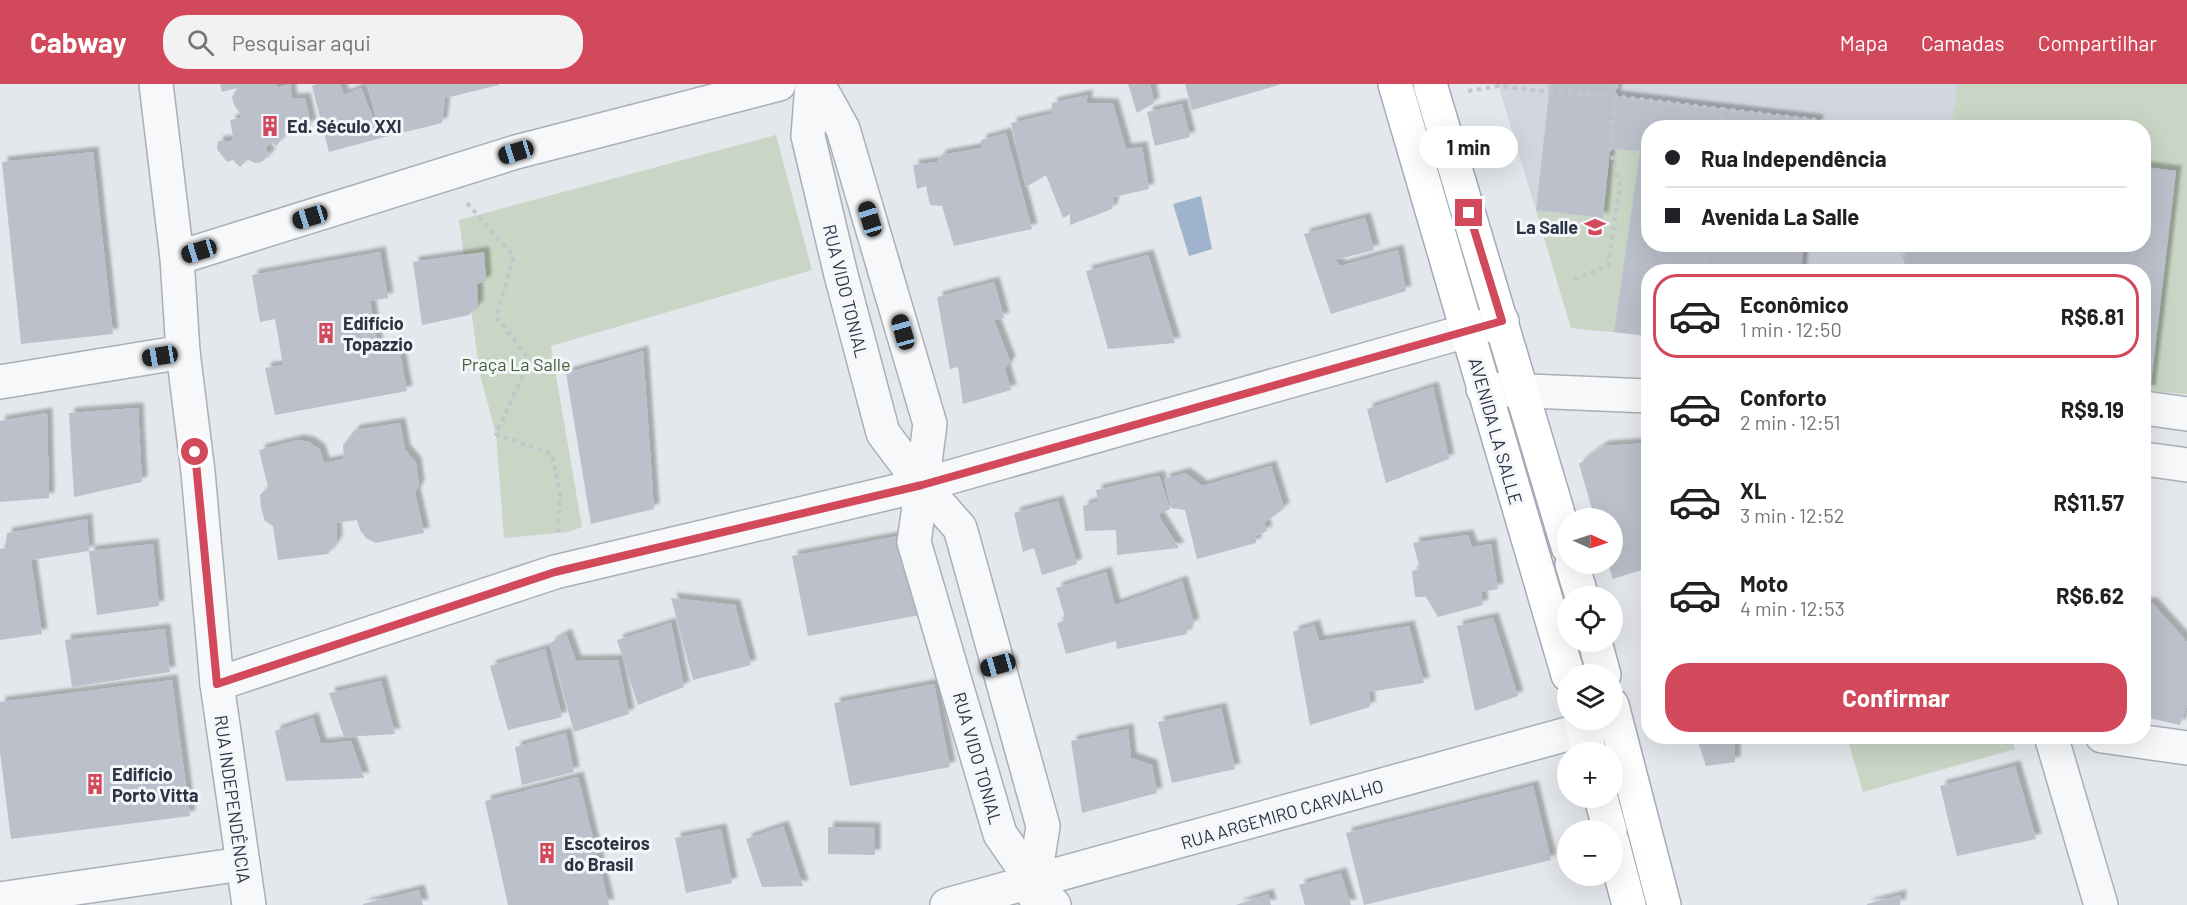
<!DOCTYPE html>
<html lang="pt">
<head>
<meta charset="utf-8">
<style>
	:root { --surface:#fff; --page:#f2f2f2; --text:#202124; --muted:#757577; --line:#e0e0e0; --accent:#d1495b }
	body { margin:0; font-family:Barlow,sans-serif; background:var(--page); color:var(--text); height:100vh; display:flex; flex-direction:column; font-size:22px; white-space:nowrap }
	* { box-sizing:border-box; margin:0 }
	p { font-size:20px; color:var(--muted) }
	.icon { flex:none; width:33px; height:33px; fill:none; stroke:currentColor; stroke-width:2; stroke-linecap:round; stroke-linejoin:round }
	.map { position:relative; flex:1; overflow:hidden }
	.details { position:absolute; left:1641px; top:180px; width:510px; height:480px; display:flex; flex-direction:column; background:var(--surface); border-radius:24px; box-shadow:0 6px 24px #0002 }
	.details>* { flex:none }
	.top-card { position:absolute; left:1641px; top:36px; width:510px; height:132px; border-radius:24px; box-shadow:0 6px 24px #0002; display:grid; align-content:center; height:132px; padding:0 24px; background:var(--surface) }
	.needle { width:39px; rotate:93deg }
	.controls { position:absolute; left:1557px; top:424px; display:grid; gap:12px }
	.controls a { display:grid; place-items:center; width:66px; height:66px; border-radius:50%; background:var(--surface); box-shadow:0 6px 24px #0002; font-size:30px }
	.end { position:absolute; width:27px; height:27px; margin:-14px; border:8px solid #d1495b; background:#fff; box-shadow:0 0 0 3px #fff }
	.from { border-radius:50% }
	.bubble { position:absolute; height:42px; border-radius:21px; background:var(--surface); box-shadow:0 6px 24px #0002; font-size:20px; font-weight:700; line-height:42px; text-align:center }
	.car { position:absolute; width:18px; height:36px; margin:-18px -9px; border-radius:8px; box-shadow:0 0 4px 2px #0007; background:linear-gradient(#222 24%,#8ab4d8 0 40%,#222 0 76%,#8ab4d8 0 86%,#222 0) }
	.top-card b { display:flex; align-items:center; gap:21px; height:57px; font-size:22px }
	.top-card b+b { border-top:2px solid var(--line) }
	.top-card i { width:15px; height:15px; background:var(--text) }
	ul { padding:10px 0 0; list-style:none }
	li { display:flex; align-items:center; gap:18px; height:84px; margin:0 12px 9px; padding:0 12px; border:3px solid transparent; border-radius:24px }
	li div { flex:1 }
	li b { display:block; font-size:22px }
	li em { font-style:normal; font-weight:700 }
	li.selected { border-color:var(--accent) }
	li>.icon { width:54px; height:54px; stroke-width:1.5 }
	.primary-button { display:flex; gap:12px; margin-top:auto; padding:12px 24px }
	.primary-button a { flex:1; height:69px; border-radius:24px; background:var(--accent); color:#fff; font-size:24px; font-weight:700; line-height:69px; text-align:center }
	header { display:flex; align-items:center; gap:36px; box-sizing:border-box; height:84px; padding:0 30px; background:var(--accent); color:#fff }
	header strong { font-size:28px }
	nav { display:flex; gap:33px; margin-inline-start:auto; font-size:21px }
	.search { width:420px; height:54px; background:var(--page); display:flex; align-items:center; gap:15px; box-sizing:border-box; padding:0 21px; border-radius:24px; color:var(--muted); font-size:22px }
	.map>svg:first-child { display:block }
	.built { fill:#d2d6de; fill-rule:evenodd }
	.green { fill:#c9d6c5 }
	.water { fill:#9fb4cc }
	.building { fill:#bbc0ca; filter:url(#shadow) }
	.lines { fill:none; stroke-linecap:round; stroke-linejoin:round }
	.minor-casing { stroke:#a9aeb7; stroke-width:36 }
	.major-casing { stroke:#a3abb8; stroke-width:36 }
	.path { stroke:#c2c5cb; stroke-width:4; stroke-dasharray:4.5 4.5; stroke-linecap:butt }
	.minor { stroke:#f7f8fa; stroke-width:33 }
	.major { stroke:#fff; stroke-width:33 }
	.route { stroke:#d1495b; stroke-width:8 }
	.labels { text-anchor:middle; dominant-baseline:central; stroke-width:6; stroke-linejoin:round; paint-order:stroke }
	.poi-label { font-size:18px; font-weight:bold; fill:#2b3445; stroke:#f4f6f9; text-anchor:start }
	.street-label { font-size:18px; fill:#2b3445; stroke:#f4f6f9 }
	.park-label { font-size:18px; fill:#3f6138; stroke:#f4f6f9 }
</style>
</head>
<body>
<header>
<strong>Cabway</strong>
<div class="search"><svg class="icon" aria-label="search" viewBox="0 0 24 24"><circle cx="10" cy="10" r="6"/><path d="M15 15l6 6"/></svg>Pesquisar aqui</div>
<nav><a>Mapa</a><a>Camadas</a><a>Compartilhar</a></nav>
</header>
<div class="map">
<svg width="2187" height="821" viewBox="0 0 2187 821">
	<defs>
		<filter id="shadow"><feDropShadow dx="5.5" dy="-5.5" stdDeviation="1.5" flood-color="#0004"/></filter>
	</defs>
	<rect width="100%" height="100%" fill="#e4e7ec"/>
	<path class="built" d="M1498 0H2187V310L2144 306V188H1648V252L1571 244ZM1648 44H2144V160H1648Z"/>
	<g class="green">
		<path d="M1958 0H2187V310L2150 307 2176 87 2144 79V44H1951Z"/>
		<path d="M776 51 812 186 551 262 582 443 568 448 504 454 496 350 480 291 459 136Z"/>
		<path d="M1610 65 1640 67 1614 248 1571 244 1536 126 1602 134Z"/>
		<path d="M1847 653H2011L2015 665 1863 708Z"/>
	</g>
	<path class="water" d="M1201 112 1212 165 1189 172 1173 120Z"/>
	<g class="building">
		<path d="M220 0H276L277 4 290 0 292 15 305 14 311 41 298 46 291 43 276 62 271 57 265 65 270 70 262 78 254 79 248 75 240 83 233 76 227 78 217 65 218 57H231L233 53 230 36 241 34 240 29 234 21 232 13 237 4 222 8Z"/>
		<path d="M316 0H340L344 11 361 4 381 54 329 68 312 2Z"/>
		<path d="M367 0H499V1L445 14 442 39 381 54Z"/>
		<path d="M1128 0H1150L1154 19 1137 29Z"/>
		<path d="M1185 0H1279V1L1192 26Z"/>
		<path d="M1550 0H1617L1615 12 1818 36 1817 44H1648V160H1804L1801 188H1648V252L1614 248 1640 67 1610 65 1603 134 1536 126Z"/>
		<path d="M1088 11 1086 19 1113 20 1126 65 1142 63 1149 105 1114 113 1112 125 1070 141V130L1063 134 1046 91 1026 103 1011 39 1051 30 1052 19Z"/>
		<path d="M1182 20 1190 53 1155 62 1147 28Z"/>
		<path d="M1006 49 1032 145 954 162 942 122 930 121 926 102 917 105 913 81 937 78 941 71 981 64V56Z"/>
		<path d="M93 68 113 250 21 260 2 78Z"/>
		<path d="M2144 83 2176 87 2150 307 2144 306V188H1903L1906 160H2144Z"/>
		<path d="M1365 134 1374 166 1335 176 1340 182 1398 166 1406 207 1331 230 1304 150Z"/>
		<path d="M380 168 388 214 370 217 378 263 398 259 407 307 275 331 265 284 283 281 275 235 260 238 252 191Z"/>
		<path d="M484 168 486 197 477 200 478 221 469 231 422 241 413 178Z"/>
		<path d="M1148 171 1175 259 1108 265 1086 187Z"/>
		<path d="M994 198 1004 234 994 236 1010 277 1005 285 1011 306 963 320 958 283 950 285 937 213Z"/>
		<path d="M643 267 654 425 591 440 566 289Z"/>
		<path d="M1433 303 1449 375 1386 399 1367 325Z"/>
		<path d="M138 324 142 398 74 413 69 329Z"/>
		<path d="M47 329 49 414 0 418V337Z"/>
		<path d="M400 339 405 366 416 379 419 401 415 409 424 449 376 459 366 454 360 446 357 436 336 439 337 457 328 470 278 476 273 442 265 437 261 424 260 411 268 403 259 366 298 356 309 358 320 366 324 379 344 375 343 361 355 346Z"/>
		<path d="M1648 359V484L1613 495 1608 480H1612V435H1595L1579 380 1603 362Z"/>
		<path d="M1271 382 1284 424 1264 439 1267 447 1256 452V459L1197 475 1185 426 1171 424 1164 395 1185 389 1202 402Z"/>
		<path d="M1159 392 1170 425 1158 431 1179 464 1117 471 1116 446 1085 447 1083 422 1098 417 1096 406Z"/>
		<path d="M1058 417 1077 480 1042 491 1034 464 1023 468 1014 429Z"/>
		<path d="M87 435 89 467 31 476 42 550 0 556V465L5 464 7 449Z"/>
		<path d="M909 450 925 530 808 552 792 472Z"/>
		<path d="M1468 451 1472 463 1491 460 1498 505 1481 508 1483 521 1438 533 1426 513H1415L1412 487 1420 485 1413 459Z"/>
		<path d="M153 460 159 522 97 531 89 467Z"/>
		<path d="M1106 488 1115 521 1182 497 1194 540 1187 543V550L1117 565 1116 557 1066 570 1057 539 1066 536 1056 504Z"/>
		<path d="M671 514 735 521 751 581 693 596Z"/>
		<path d="M2144 519H2152L2187 558V621L2180 641 2144 633Z"/>
		<path d="M1493 534 1518 612 1475 627 1457 542Z"/>
		<path d="M671 539 684 603 638 621 617 556Z"/>
		<path d="M1314 541 1319 557 1409 542 1424 599 1369 608 1370 623 1310 641 1293 548Z"/>
		<path d="M165 545 170 588 72 603 65 556Z"/>
		<path d="M566 550 576 577 618 576 629 630 574 648 550 559Z"/>
		<path d="M545 565 562 633 508 646 490 582Z"/>
		<path d="M172 596 190 732 11 755 0 668V618Z"/>
		<path d="M381 597 395 650 344 653 329 609Z"/>
		<path d="M934 600 950 683 850 702 834 619Z"/>
		<path d="M1221 624 1235 685 1172 699 1158 638Z"/>
		<path d="M313 634 321 660 351 657 364 694 286 697 275 647Z"/>
		<path d="M1128 645 1131 674 1152 681 1157 709 1082 729 1071 657Z"/>
		<path d="M566 649 574 688 522 701 515 663Z"/>
		<path d="M1696 652H1735V678L1706 682Z"/>
		<path d="M2015 682 2036 755 1957 772 1940 702Z"/>
		<path d="M578 693 609 821H508L485 717Z"/>
		<path d="M1533 702 1551 776 1364 821 1346 749Z"/>
		<path d="M783 742 803 802 762 803 746 755Z"/>
		<path d="M828 743 875 744V771L828 770Z"/>
		<path d="M721 745 732 799 686 809 675 754Z"/>
		<path d="M1341 789 1351 821H1305L1299 801Z"/>
		<path d="M419 806 423 821H363V820Z"/>
		<path d="M1268 810 1271 821H1236Z"/>
		<path d="M1901 811 1900 821H1867V820Z"/>
	</g>
	<g class="lines">
		<defs>
			<g id="minor">
				<path d="M156 0 177 174 183 268 198 388 217 600 249 821"/>
				<path d="M812 0 808 52 841 191 883 349 922 401 914 458 1000 750 1034 799 1033 810"/>
				<path d="M818 0 843 45 930 340 922 401 960 444 1043 742 1034 799 1054 821"/>
				<path d="M177 174 516 68 779 0"/>
				<path d="M0 298 183 268"/>
				<path d="M1483 305 1648 312"/>
				<path d="M2144 324 2187 330"/>
				<path d="M2144 375 2187 381"/>
				<path d="M217 600 555 488 922 401 1502 237"/>
				<path d="M2051 652 2101 821"/>
				<path d="M2102 652 2187 664"/>
				<path d="M0 815 242 780"/>
				<path d="M947 821 1611 638"/>
			</g>
			<g id="major">
				<path d="M1395 0 1568 591"/>
				<path d="M1430 0 1568 463"/>
				<path d="M1572 480 1582 513"/>
				<path d="M1595 558 1604 591"/>
				<path d="M1612 621 1664 821"/>
				<path d="M1581 636 1590 669"/>
				<path d="M1601 714 1610 747"/>
				<path d="M1612 757 1629 821"/>
			</g>
		</defs>
		<use href="#minor" class="minor-casing"/>
		<use href="#major" class="major-casing"/>
		<g class="path">
			<path d="M1550 0 1549 8 1615 12 1722 25 1720 44"/>
			<path d="M1468 7 1499 2 1549 8"/>
			<path d="M1722 25 1818 36 1854 44"/>
			<path d="M467 119 514 172 496 233 530 276 496 350 552 370 560 408 558 451"/>
			<path d="M1904 175 1906 160"/>
			<path d="M1704 188 1707 160"/>
			<path d="M1574 196 1608 181 1620 101 1610 65 1617 0"/>
		</g>
		<use href="#minor" class="minor"/>
		<use href="#major" class="major"/>
	</g>
	<g class="lines">
		<path class="route" d="M195 368 217 600 555 488 922 401 1502 237 1469 129"/>
	</g>
	<defs>
		<symbol id="building-bare" viewBox="-9 -9 18 18"><path d="M-4-6H4V6H1V3H-1V6H-4ZM-2.5-4.3h1.7v1.8h-1.7ZM.8-4.3h1.7v1.8H.8ZM-2.5-1h1.7V.8h-1.7ZM.8-1h1.7V.8H.8Z" fill="#d1495b" stroke="#f4f6f9" stroke-width="2.5" paint-order="stroke"/></symbol>
		<symbol id="school-bare" viewBox="-9 -9 18 18"><path d="M0-5L7-2L0 1L-7-2ZM-4 1L0 2.5L4 1V4Q0 6-4 4Z" fill="#d1495b" stroke="#f4f6f9" stroke-width="2.5" paint-order="stroke"/></symbol>
	</defs>
	<g fill-rule="evenodd">
		<use href="#building-bare" x="255" y="27" width="30" height="30"/>
		<use href="#school-bare" x="1580" y="128" width="30" height="30"/>
		<use href="#building-bare" x="311" y="234" width="30" height="30"/>
		<use href="#building-bare" x="80" y="685" width="30" height="30"/>
		<use href="#building-bare" x="532" y="754" width="30" height="30"/>
	</g>
	<g class="labels">
		<g class="poi-label">
			<text x="287" y="42">Ed. Século XXI</text>
			<text x="1578" y="143" text-anchor="end">La Salle</text>
			<text x="343" y="239">Edifício<tspan x="343" dy="21">Topazzio</tspan></text>
			<text x="112" y="690">Edifício<tspan x="112" dy="21">Porto Vitta</tspan></text>
			<text x="564" y="759">Escoteiros<tspan x="564" dy="21">do Brasil</tspan></text>
		</g>
		<g class="street-label">
			<text transform="translate(846 207) rotate(76)">RUA VIDO TONIAL</text>
			<text transform="translate(1496 347) rotate(74)">AVENIDA LA SALLE</text>
			<text transform="translate(978 674) rotate(74)">RUA VIDO TONIAL</text>
			<text transform="translate(233 715) rotate(82)">RUA INDEPENDÊNCIA</text>
			<text transform="translate(1282 730) rotate(-16)">RUA ARGEMIRO CARVALHO</text>
		</g>
		<g class="park-label">
			<text x="516" y="280">Praça La Salle</text>
		</g>
	</g>
</svg>
<div class="controls">
<a><svg class="needle" viewBox="-14 -14 28 28"><path d="M0-13l5 13h-10z" fill="#e53935"/><path d="M0 13l5-13h-10z" fill="#757577"/></svg></a>
<a><svg class="icon" aria-label="locate" viewBox="0 0 24 24"><circle cx="12" cy="12" r="6"/><path d="M12 2v4M12 18v4M2 12h4M18 12h4"/></svg></a>
<a><svg class="icon" aria-label="layers" viewBox="0 0 24 24"><path d="M12 4l9 5-9 5-9-5zM3 14l9 5 9-5"/></svg></a>
<a>+</a>
<a>−</a>
</div>
<i class="end from" style="left:195px;top:368px"></i>
<i class="end" style="left:1469px;top:129px"></i>
<div class="bubble" style="left:1419px;top:42px;width:99px">1 min</div>
<i class="car" style="left:516px;top:68px;rotate:253deg"></i>
<i class="car" style="left:310px;top:133px;rotate:253deg"></i>
<i class="car" style="left:870px;top:135px;rotate:343deg"></i>
<i class="car" style="left:199px;top:167px;rotate:253deg"></i>
<i class="car" style="left:903px;top:248px;rotate:344deg"></i>
<i class="car" style="left:160px;top:272px;rotate:261deg"></i>
<i class="car" style="left:998px;top:581px;rotate:254deg"></i>
<div class="top-card">
<b><i class="from"></i>Rua Independência</b>
<b><i></i>Avenida La Salle</b>
</div>
<section class="details">
<ul>
<li class="selected"><svg class="icon" aria-label="car" viewBox="0 0 24 24"><path d="M5 17H2v-5l4-1 3-4h7l3 4 3 1v5h-3M9 17h6M6 11h13"/><circle cx="7" cy="17" r="2"/><circle cx="17" cy="17" r="2"/></svg><div><b>Econômico</b><p>1 min · 12:50</p></div><em>R$6.81</em></li>
<li><svg class="icon" aria-label="car" viewBox="0 0 24 24"><path d="M5 17H2v-5l4-1 3-4h7l3 4 3 1v5h-3M9 17h6M6 11h13"/><circle cx="7" cy="17" r="2"/><circle cx="17" cy="17" r="2"/></svg><div><b>Conforto</b><p>2 min · 12:51</p></div><em>R$9.19</em></li>
<li><svg class="icon" aria-label="car" viewBox="0 0 24 24"><path d="M5 17H2v-5l4-1 3-4h7l3 4 3 1v5h-3M9 17h6M6 11h13"/><circle cx="7" cy="17" r="2"/><circle cx="17" cy="17" r="2"/></svg><div><b>XL</b><p>3 min · 12:52</p></div><em>R$11.57</em></li>
<li><svg class="icon" aria-label="car" viewBox="0 0 24 24"><path d="M5 17H2v-5l4-1 3-4h7l3 4 3 1v5h-3M9 17h6M6 11h13"/><circle cx="7" cy="17" r="2"/><circle cx="17" cy="17" r="2"/></svg><div><b>Moto</b><p>4 min · 12:53</p></div><em>R$6.62</em></li>
</ul>
<div class="primary-button"><a>Confirmar</a></div>
</section>
</div>
</body>
</html>
